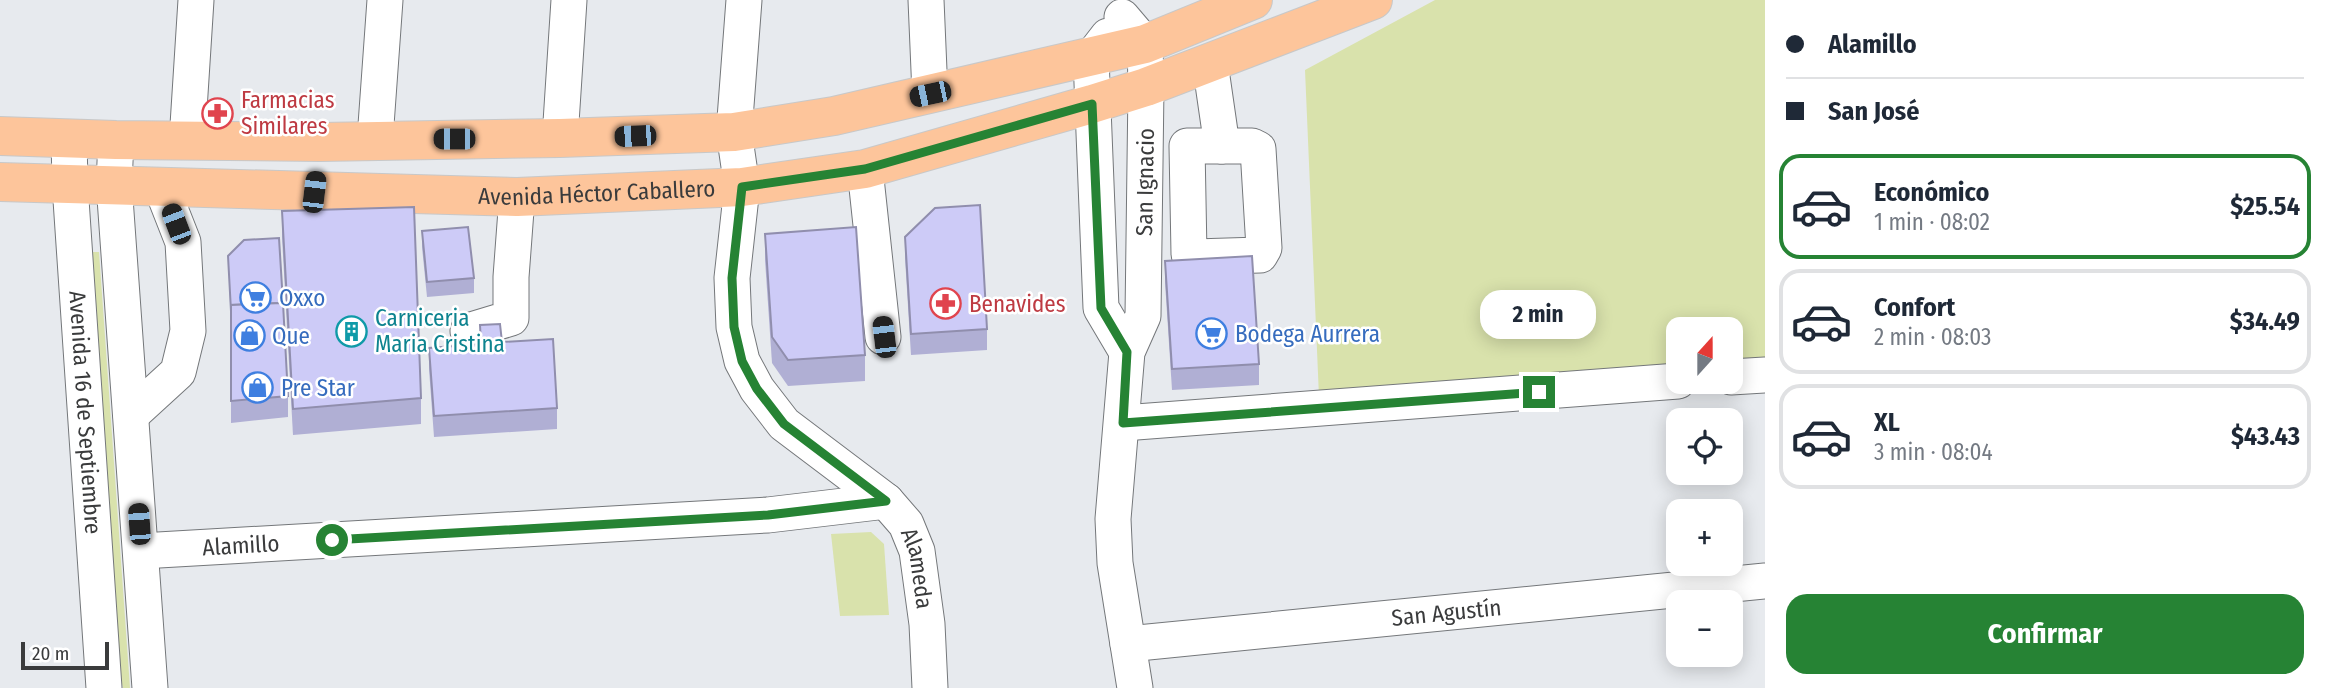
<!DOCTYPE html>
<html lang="es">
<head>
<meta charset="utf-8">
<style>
	:root { --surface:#fff; --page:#f6f6f7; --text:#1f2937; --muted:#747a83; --line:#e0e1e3; --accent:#268334 }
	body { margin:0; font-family:"Fira Sans Condensed",sans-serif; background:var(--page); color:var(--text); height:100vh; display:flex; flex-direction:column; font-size:26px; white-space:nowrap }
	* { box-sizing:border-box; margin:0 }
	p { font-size:23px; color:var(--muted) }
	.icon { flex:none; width:38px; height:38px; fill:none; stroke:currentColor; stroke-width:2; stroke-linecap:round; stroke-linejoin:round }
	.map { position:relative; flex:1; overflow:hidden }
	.sheet { display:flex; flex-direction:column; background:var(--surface); width:560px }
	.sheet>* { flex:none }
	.guide { display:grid; align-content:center; height:154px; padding:0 21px; background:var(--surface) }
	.needle { width:46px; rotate:21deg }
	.buttons { position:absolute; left:1666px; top:317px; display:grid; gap:14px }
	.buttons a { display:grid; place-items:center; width:77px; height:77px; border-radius:14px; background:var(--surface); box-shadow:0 4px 18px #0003; font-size:35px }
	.scale { position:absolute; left:21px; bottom:18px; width:88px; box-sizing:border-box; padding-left:7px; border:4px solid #3a3b3c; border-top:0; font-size:19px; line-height:24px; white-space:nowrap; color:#3a3b3c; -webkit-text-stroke:5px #fff; paint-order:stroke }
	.end { position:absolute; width:32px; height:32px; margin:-16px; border:9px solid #268334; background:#fff; box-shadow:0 0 0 4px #fff }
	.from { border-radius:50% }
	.bubble { position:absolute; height:49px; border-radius:21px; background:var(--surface); box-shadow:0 4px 18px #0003; font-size:23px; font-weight:700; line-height:49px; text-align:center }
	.car { position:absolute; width:21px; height:42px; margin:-21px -10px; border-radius:9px; box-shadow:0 0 5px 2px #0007; background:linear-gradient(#222 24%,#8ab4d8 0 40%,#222 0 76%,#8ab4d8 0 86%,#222 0) }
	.guide b { display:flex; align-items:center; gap:24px; height:66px; font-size:26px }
	.guide b+b { border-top:2px solid var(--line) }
	.guide i { width:18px; height:18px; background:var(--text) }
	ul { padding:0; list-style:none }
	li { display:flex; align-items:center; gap:21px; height:105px; margin:0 14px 10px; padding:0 7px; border:4px solid var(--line); border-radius:21px }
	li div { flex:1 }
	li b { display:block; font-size:26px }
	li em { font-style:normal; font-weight:700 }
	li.selected { border-color:var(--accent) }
	li>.icon { width:63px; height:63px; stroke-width:1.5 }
	.primary-button { display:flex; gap:14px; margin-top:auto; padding:14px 21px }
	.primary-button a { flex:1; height:80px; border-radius:21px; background:var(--accent); color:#fff; font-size:28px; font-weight:700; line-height:80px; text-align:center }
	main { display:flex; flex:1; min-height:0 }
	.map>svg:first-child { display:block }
	.green { fill:#d9e2ac }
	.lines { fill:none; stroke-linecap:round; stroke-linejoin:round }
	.minor-casing { stroke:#74777a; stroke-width:37 }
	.major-casing { stroke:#c8c8c8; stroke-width:40 }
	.minor { stroke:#fff; stroke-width:35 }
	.major { stroke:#fdc59b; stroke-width:38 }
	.wall { fill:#b0afd4 }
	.building { fill:#cdcbf7; stroke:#908ead; stroke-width:2 }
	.route { stroke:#268334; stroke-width:9 }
	.labels { text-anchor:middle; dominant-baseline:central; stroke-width:5; stroke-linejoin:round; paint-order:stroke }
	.health-label { font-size:23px; fill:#be3a42; stroke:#fff; text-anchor:start }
	.street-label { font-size:23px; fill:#3a3b3c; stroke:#fff }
	.shop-label { font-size:23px; fill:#366cbe; stroke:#fff; text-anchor:start }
	.culture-label { font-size:23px; fill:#0d838f; stroke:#fff; text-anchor:start }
</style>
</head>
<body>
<main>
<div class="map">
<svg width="1765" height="688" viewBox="0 0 1765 688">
	<rect width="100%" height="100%" fill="#e7eaee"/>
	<g class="green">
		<path d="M1435 0H1765V362L1731 365V329H1678V369L1319 397 1305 70Z"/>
		<path d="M82 252H99L130 688H123L122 684 111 676Z"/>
		<path d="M871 532 884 544 889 615 840 616 831 534Z"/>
	</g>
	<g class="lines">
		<defs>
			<g id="minor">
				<path id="s1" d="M744 0 734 132 742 187 732 278 734 327 742 361 757 389 784 424 886 501 906 524 917 551 927 624 930 688"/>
				<path d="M926 0 930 94"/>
				<path d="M1122 17 1145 44 1146 87 1143 316 1127 352 1113 519 1115 563 1135 688"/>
				<path d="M1108 36 1091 58 1101 308 1127 352"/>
				<path d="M1210 63 1222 146"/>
				<path id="s2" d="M69 138 70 185 104 688"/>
				<path d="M560 138 569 0"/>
				<path d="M375 139 385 0"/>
				<path d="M116 140 114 184 150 688"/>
				<path d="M187 141 196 0"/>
				<path d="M1187 146H1252L1258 149 1264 248 1260 255 1195 257 1189 254Z"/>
				<path d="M865 169 883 337"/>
				<path d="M468 331 511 318V277L517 197"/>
				<path d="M1731 377 1765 375"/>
				<path d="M131 415 178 372 188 331 183 242 161 186"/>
				<path d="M1123 423 1678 381"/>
				<path id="s3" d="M141 551 768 515 886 501"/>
				<path id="s4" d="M1128 644 1765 581"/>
			</g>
			<g id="major">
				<path d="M0 136 116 140 320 142 560 138 734 132 834 116 1145 44 1253 0"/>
				<path id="s5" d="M0 182 517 197 742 187 865 169 1092 104 1146 87 1373 0"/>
			</g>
		</defs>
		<use href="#minor" class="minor-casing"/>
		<use href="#major" class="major-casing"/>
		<use href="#minor" class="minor"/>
		<use href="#major" class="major"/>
	</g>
	<g class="wall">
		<path d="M282 211 421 398V424L293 435 282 237Z"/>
		<path d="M422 231 474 278V293L427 297 422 247Z"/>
		<path d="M765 234 865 355V381L788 386 772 363 765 260Z"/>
		<path d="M905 237 987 329V350L911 355 905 258Z"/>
		<path d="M228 256 288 396V417L231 423V326Z"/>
		<path d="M1165 261 1259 364V385L1172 390 1165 282Z"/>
		<path d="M480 325 502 342 557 408V429L434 437 429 369V348L480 344Z"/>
	</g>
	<g class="building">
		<path d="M980 205 987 329 911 334 905 237 935 208Z"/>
		<path d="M414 207 421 398 293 409 282 211Z"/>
		<path d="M468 227 474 278 427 282 422 231Z"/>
		<path d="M856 227 865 355 788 360 772 337 765 234Z"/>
		<path d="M279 238 283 303 231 305V311L228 256 244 240Z"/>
		<path d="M1252 256 1259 364 1172 369 1165 261Z"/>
		<path d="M283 303 288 396 231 401V305Z"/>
		<path d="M500 324 502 342 553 339 557 408 434 416 429 348 481 344 480 325Z"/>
	</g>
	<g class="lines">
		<path class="route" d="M332 540 768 515 886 501 784 424 757 389 742 361 734 327 732 278 742 187 865 169 1092 104 1101 308 1127 352 1123 423 1539 392"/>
	</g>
	<defs>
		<symbol id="pharmacy-ring" viewBox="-11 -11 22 22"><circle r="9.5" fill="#fff" stroke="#e0444e" stroke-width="1.5"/><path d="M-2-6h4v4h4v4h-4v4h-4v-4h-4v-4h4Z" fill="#e0444e"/></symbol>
		<symbol id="supermarket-ring" viewBox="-11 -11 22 22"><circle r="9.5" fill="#fff" stroke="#3f7fe0" stroke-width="1.5"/><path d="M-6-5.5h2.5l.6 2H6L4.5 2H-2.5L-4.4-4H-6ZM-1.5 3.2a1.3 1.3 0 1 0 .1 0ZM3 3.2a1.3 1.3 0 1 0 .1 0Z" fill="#3f7fe0"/></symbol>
		<symbol id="building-ring" viewBox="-11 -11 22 22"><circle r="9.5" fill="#fff" stroke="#0f9aa8" stroke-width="1.5"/><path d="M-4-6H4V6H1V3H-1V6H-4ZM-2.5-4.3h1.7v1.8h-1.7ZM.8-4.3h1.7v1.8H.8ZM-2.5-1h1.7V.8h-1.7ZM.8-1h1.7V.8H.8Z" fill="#0f9aa8"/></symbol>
		<symbol id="shop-ring" viewBox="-11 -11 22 22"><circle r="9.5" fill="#fff" stroke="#3f7fe0" stroke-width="1.5"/><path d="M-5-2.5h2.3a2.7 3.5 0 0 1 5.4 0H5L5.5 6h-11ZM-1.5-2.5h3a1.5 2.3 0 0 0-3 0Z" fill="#3f7fe0"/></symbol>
	</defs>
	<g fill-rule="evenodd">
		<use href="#pharmacy-ring" x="200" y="96" width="35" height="35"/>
		<use href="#supermarket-ring" x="238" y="280" width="35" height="35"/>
		<use href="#pharmacy-ring" x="928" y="286" width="35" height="35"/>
		<use href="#building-ring" x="334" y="314" width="35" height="35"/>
		<use href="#supermarket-ring" x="1194" y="316" width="35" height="35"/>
		<use href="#shop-ring" x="232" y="318" width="35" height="35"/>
		<use href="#shop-ring" x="240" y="370" width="35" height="35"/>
	</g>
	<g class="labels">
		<g class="health-label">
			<text x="241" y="100">Farmacias<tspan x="241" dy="26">Similares</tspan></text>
			<text x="969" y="304">Benavides</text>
		</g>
		<g class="street-label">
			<text transform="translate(1145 182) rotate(-89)">San Ignacio</text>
			<text stroke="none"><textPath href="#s5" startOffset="597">Avenida Héctor Caballero</textPath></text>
			<text stroke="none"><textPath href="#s2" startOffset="275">Avenida 16 de Septiembre</textPath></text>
			<text stroke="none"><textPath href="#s3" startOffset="100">Alamillo</textPath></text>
			<text stroke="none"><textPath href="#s1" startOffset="644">Alameda</textPath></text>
			<text stroke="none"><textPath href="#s4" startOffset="320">San Agustín</textPath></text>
		</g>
		<g class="shop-label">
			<text x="279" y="298">Oxxo</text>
			<text x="1235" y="334">Bodega Aurrera</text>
			<text x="272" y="336">Que</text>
			<text x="281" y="388">Pre Star</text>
		</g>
		<g class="culture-label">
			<text x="375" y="318">Carniceria<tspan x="375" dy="26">Maria Cristina</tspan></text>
		</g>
	</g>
</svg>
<div class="buttons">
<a><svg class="needle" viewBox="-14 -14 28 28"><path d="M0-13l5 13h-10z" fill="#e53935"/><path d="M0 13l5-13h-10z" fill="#747a83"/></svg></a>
<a><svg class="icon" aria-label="locate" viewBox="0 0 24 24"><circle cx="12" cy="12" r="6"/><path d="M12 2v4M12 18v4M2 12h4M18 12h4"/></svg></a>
<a>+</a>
<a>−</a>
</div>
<div class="scale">20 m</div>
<i class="end from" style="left:332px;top:540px"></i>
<i class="end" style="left:1539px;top:392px"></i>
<div class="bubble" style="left:1480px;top:290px;width:116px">2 min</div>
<i class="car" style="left:930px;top:94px;rotate:258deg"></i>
<i class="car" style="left:635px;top:136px;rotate:268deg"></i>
<i class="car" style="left:454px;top:139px;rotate:270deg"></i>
<i class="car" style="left:314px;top:192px;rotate:7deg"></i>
<i class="car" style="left:176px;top:224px;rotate:339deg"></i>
<i class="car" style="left:884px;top:337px;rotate:353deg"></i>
<i class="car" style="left:139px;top:524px;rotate:356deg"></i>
</div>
<section class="sheet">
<div class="guide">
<b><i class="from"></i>Alamillo</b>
<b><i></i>San José</b>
</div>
<ul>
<li class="selected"><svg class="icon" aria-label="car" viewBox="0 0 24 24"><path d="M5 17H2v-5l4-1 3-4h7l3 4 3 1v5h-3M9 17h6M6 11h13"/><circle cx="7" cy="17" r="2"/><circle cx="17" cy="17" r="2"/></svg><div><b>Económico</b><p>1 min · 08:02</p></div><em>$25.54</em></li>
<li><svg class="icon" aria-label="car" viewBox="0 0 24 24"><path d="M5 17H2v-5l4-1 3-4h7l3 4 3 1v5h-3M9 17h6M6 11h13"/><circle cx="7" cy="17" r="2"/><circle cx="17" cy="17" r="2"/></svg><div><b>Confort</b><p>2 min · 08:03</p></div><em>$34.49</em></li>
<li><svg class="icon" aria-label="car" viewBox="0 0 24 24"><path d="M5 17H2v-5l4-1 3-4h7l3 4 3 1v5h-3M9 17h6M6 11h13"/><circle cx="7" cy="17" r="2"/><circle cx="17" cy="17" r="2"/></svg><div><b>XL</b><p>3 min · 08:04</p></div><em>$43.43</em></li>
</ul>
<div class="primary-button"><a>Confirmar</a></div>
</section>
</main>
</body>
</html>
